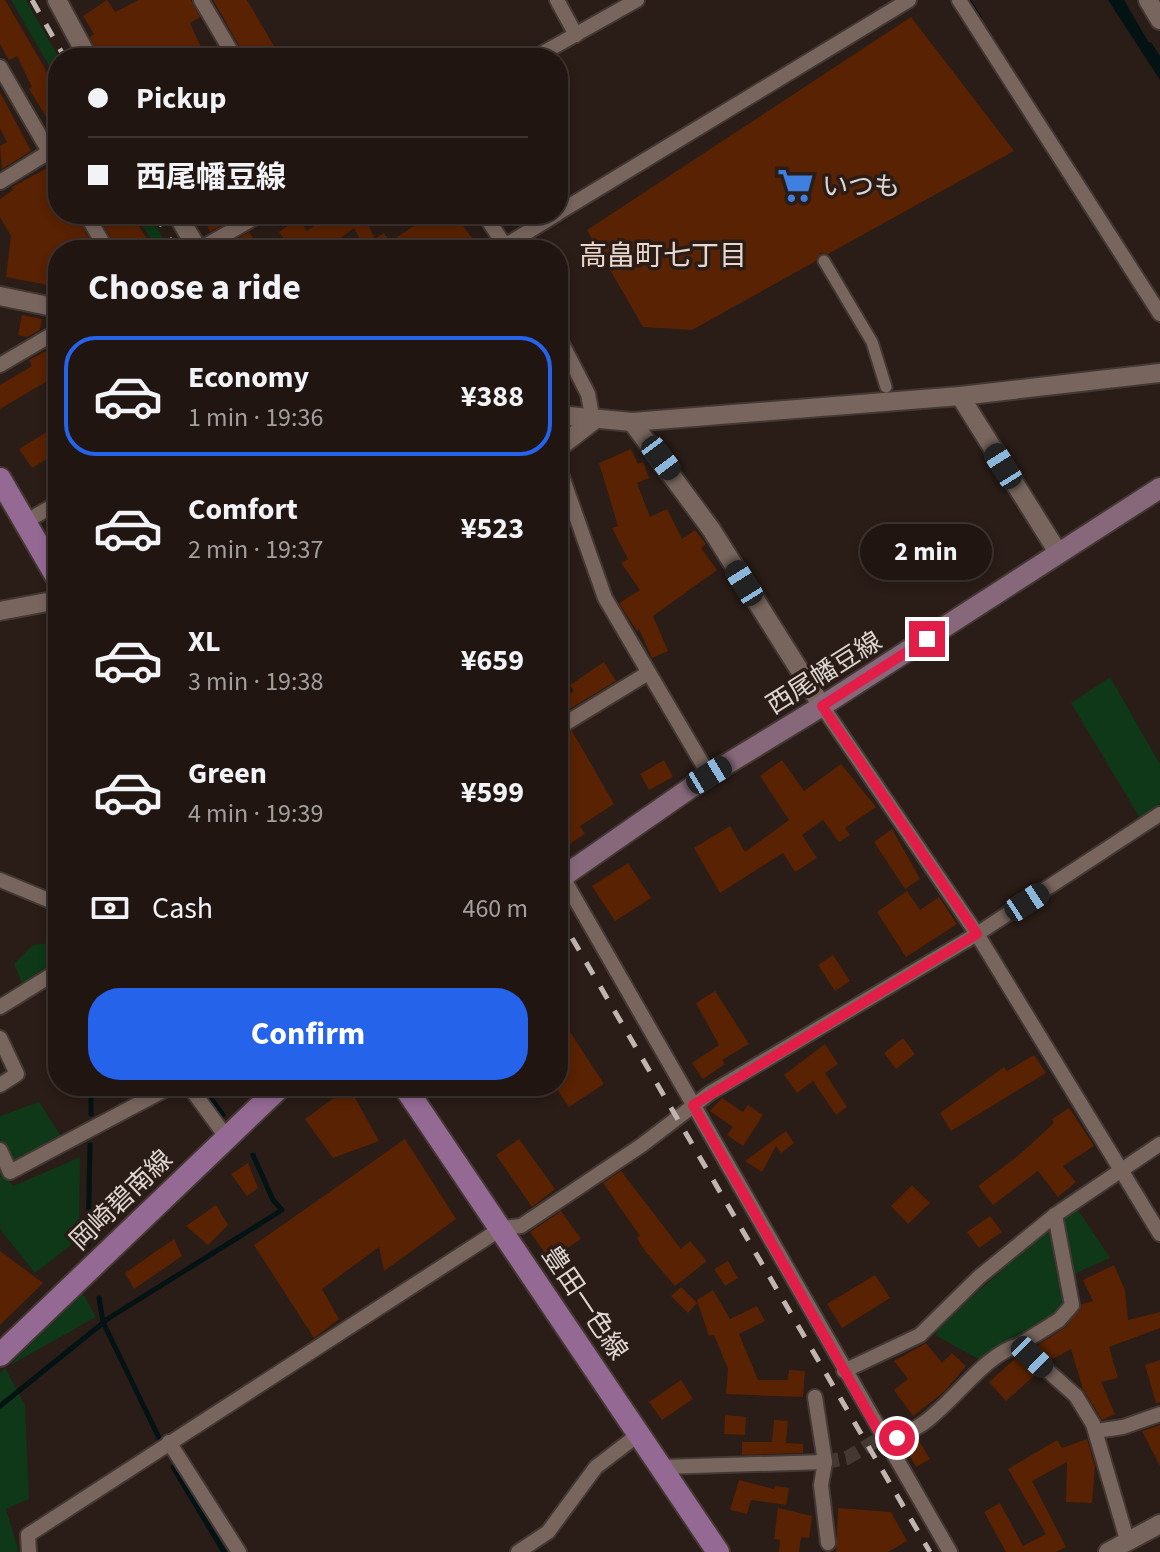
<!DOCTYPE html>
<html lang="en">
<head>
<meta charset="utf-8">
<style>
	:root { --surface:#201510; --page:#281e19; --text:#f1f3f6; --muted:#a29f9f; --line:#3d3430; --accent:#2563eb }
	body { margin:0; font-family:"Source Sans 3","Noto Sans JP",sans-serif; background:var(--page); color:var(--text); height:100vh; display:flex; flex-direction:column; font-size:30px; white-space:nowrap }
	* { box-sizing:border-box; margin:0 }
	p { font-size:26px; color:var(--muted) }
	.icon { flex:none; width:44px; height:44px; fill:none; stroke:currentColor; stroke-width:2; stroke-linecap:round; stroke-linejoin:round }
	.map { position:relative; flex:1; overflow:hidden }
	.side { position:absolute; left:48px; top:240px; width:520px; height:856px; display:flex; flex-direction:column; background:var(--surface); border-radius:32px; box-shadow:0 4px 12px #0003,0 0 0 2px var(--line) }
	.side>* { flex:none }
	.banner { position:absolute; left:48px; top:48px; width:520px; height:176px; border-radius:32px; box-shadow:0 4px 12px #0003,0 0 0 2px var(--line); display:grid; align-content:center; height:176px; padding:0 40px; background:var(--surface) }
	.end { position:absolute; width:36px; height:36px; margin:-18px; border:10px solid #e11d48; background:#fff; box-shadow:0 0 0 4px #fff }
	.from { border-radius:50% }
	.bubble { position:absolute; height:56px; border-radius:28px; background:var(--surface); box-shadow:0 4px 12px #0003,0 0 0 2px var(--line); font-size:26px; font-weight:700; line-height:56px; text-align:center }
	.car { position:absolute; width:24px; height:48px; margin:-24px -12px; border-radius:10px; box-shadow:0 0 6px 2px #0007; background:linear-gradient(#222 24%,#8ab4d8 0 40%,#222 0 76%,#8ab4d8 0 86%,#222 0) }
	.banner b { display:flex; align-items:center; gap:28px; height:76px; font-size:30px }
	.banner b+b { border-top:2px solid var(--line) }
	.banner i { width:20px; height:20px; background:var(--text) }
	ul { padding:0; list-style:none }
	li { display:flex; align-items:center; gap:24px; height:120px; margin:0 16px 12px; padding:0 24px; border:4px solid transparent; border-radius:32px }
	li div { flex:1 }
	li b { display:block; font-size:30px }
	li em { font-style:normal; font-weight:700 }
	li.selected { border-color:var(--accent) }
	li>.icon { width:72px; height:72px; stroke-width:1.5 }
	h2 { padding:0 40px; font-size:36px; line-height:96px }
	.pay { display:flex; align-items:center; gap:20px; height:88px; padding:0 40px; font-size:30px }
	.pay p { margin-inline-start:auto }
	.cta { display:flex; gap:16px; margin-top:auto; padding:16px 40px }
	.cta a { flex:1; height:92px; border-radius:32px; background:var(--accent); color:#fff; font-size:32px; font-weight:700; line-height:92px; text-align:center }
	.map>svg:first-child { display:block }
	.green { fill:#0e3817 }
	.water { fill:#031213 }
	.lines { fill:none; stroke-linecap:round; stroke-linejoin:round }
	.stream { stroke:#031213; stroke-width:5 }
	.building { fill:#592202 }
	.minor-tunnel { stroke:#453832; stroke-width:14; stroke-dasharray:14 7; stroke-linecap:butt }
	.pedestrian-casing { stroke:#433834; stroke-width:15 }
	.minor-casing { stroke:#433834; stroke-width:18 }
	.tertiary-casing { stroke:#433834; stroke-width:22 }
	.secondary-casing { stroke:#433834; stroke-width:24 }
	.primary-casing { stroke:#433834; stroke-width:26 }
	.pedestrian { stroke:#78665e; stroke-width:11 }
	.minor { stroke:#78665e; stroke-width:14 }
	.tertiary { stroke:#78665e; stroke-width:18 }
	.secondary { stroke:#86687a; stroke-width:20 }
	.primary { stroke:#946a95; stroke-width:22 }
	.rail { stroke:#c0b5b0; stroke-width:5; stroke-dasharray:14 14; stroke-linecap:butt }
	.route { stroke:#e11d48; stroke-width:10 }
	.labels { text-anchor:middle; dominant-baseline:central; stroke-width:7; stroke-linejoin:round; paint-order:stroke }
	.poi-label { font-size:26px; fill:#e0d6d1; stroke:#2a1c16; text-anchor:start }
	.street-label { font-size:26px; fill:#e0d6d1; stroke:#2a1c16 }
	.neighbourhood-label { font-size:28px; fill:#ead6cd; stroke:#2a1c16 }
</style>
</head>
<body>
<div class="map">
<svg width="1160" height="1552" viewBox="0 0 1160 1552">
	<rect width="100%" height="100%" fill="#2a1c16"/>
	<g class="green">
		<path d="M11 0H26L59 58 58 81Z"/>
		<path d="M136 214H149L170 250H157Z"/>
		<path d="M1110 677 1160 764V803L1140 818 1071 703Z"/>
		<path d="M58 942V959L22 983 14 964 33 945Z"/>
		<path d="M39 1102 62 1138 11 1165 0 1139V1116Z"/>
		<path d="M80 1157 79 1239 35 1273 0 1229V1166L13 1186Z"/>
		<path d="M1076 1207 1110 1258 1074 1274 1060 1217Z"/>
		<path d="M1052 1225 1066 1303 1058 1315 978 1359 935 1335 943 1323Z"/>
		<path d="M82 1292 96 1317 9 1366Z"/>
		<path d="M5 1368 25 1405 29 1499 6 1509 19 1552H0V1373Z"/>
	</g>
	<path class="water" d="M1108 0H1124L1160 62V80Z"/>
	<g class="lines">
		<g class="stream">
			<path d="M968 0 979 17"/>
			<path d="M1150 45 1160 61"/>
			<path d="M202 1086 223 1115"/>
			<path d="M91 1114V1086"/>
			<path d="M88 1245 90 1145"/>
			<path d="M99 1298 103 1322 161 1442"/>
			<path d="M0 1406 109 1318 282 1210 273 1200 253 1155"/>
			<path d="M173 1467 224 1552"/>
		</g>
	</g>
	<g class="building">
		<path d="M0 0H5L58 91V136L29 89 32 87 17 56 9 60 0 44Z"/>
		<path d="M107 0 115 12 139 0H191L200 17 190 23 206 58H100L90 37 94 34 83 16Z"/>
		<path d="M213 0H247L281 58H246Z"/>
		<path d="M911 17 1014 151 828 254 820 253 816 261 692 330 643 327 587 230Z"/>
		<path d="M0 92 31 151 2 169 0 146 7 142 0 128Z"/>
		<path d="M47 168 58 182V214H76L95 250H58V287L6 277 11 236 0 217V199L13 190 12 187Z"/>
		<path d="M98 214H131L151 245 143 250H117Z"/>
		<path d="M191 214H236L238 216 210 232 206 223 198 227Z"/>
		<path d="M330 214H336L342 222 358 214H369L365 219 375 239 384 233 390 242 431 214H454L472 238 456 250H359L364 247 354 228 324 250H291L279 232 298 218 307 231Z"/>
		<path d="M249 232 261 250H220L219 249Z"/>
		<path d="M22 315 42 319 40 330 27 337 18 335Z"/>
		<path d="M58 345V366L50 370 54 377 0 409V385L32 366 29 360Z"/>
		<path d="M53 428 58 435V452L32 468 19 449Z"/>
		<path d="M631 449 638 464 643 462 649 478 637 483 650 517 667 509 682 539 695 530 706 544 701 548 717 570 653 616 668 651 652 658 639 629 637 631 619 603 640 590 621 563 628 559 612 528 618 526 599 463Z"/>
		<path d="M604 662 616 681 558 716V702L574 691 570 685Z"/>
		<path d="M572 731 614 804 580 826 585 834 565 847 558 836V738Z"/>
		<path d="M664 760 673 777 649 790 640 774Z"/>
		<path d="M782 760 804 791 841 764 876 807 845 828 850 835 839 842 823 820 802 835 817 858 795 872 783 853 720 893 694 848 730 826 745 852 789 820 760 776Z"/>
		<path d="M892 829 920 879 905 889 874 842Z"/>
		<path d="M628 863 651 898 615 921 592 886Z"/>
		<path d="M907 891 920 910 939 897 957 924 906 957 877 912Z"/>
		<path d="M833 955 850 981 835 991 818 965Z"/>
		<path d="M715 991 749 1044 722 1060 725 1064 703 1079 692 1063 719 1045 696 1003Z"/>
		<path d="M568 1029 604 1084 569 1107 558 1091V1035Z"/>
		<path d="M903 1038 915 1054 896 1069 884 1053Z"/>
		<path d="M825 1044 838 1064 825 1073 847 1107 836 1115 813 1081 797 1093 784 1075Z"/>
		<path d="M1034 1055 1046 1073 951 1131 940 1113 1004 1067 1007 1071Z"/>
		<path d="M349 1087 379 1141 333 1158 305 1119Z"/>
		<path d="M722 1098 743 1112 748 1105 763 1115 743 1146 727 1135 733 1127 710 1111Z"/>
		<path d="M1069 1108 1094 1146 1063 1166 1076 1182 1058 1197 1038 1171 993 1205 978 1186 1019 1155 1054 1123 1052 1119Z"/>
		<path d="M786 1131 794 1143 781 1153 776 1146 762 1172 745 1161Z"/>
		<path d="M405 1139 456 1219 384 1271 379 1247 322 1289 339 1319 314 1338 254 1245Z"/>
		<path d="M519 1139 555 1189 532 1207 496 1155Z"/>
		<path d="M248 1163 258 1188 247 1196 231 1174Z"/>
		<path d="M621 1171 681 1249 690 1241 707 1261 675 1286 645 1251 637 1238 640 1236 603 1183Z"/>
		<path d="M912 1185 930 1203 908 1224 891 1206Z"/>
		<path d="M216 1205 228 1225 208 1245 186 1226Z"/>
		<path d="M561 1211 581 1239 550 1260 530 1232Z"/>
		<path d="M990 1216 1002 1232 979 1248 967 1232Z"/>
		<path d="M174 1239 182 1256 134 1289 125 1273Z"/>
		<path d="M0 1251 43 1283 0 1325Z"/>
		<path d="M728 1261 738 1278 725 1286 714 1269Z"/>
		<path d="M1114 1265 1125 1290 1128 1320 1160 1312V1328L1109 1347 1118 1378 1101 1382 1115 1414 1102 1420 1083 1389 1071 1349 1051 1360 1036 1346 1066 1327 1082 1304 1093 1301 1083 1280Z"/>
		<path d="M875 1275 890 1298 842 1328 827 1304Z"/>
		<path d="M681 1287 697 1303 688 1313 671 1296Z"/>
		<path d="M713 1290 730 1319 757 1306 765 1321 739 1334 758 1380H788L789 1370 805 1371 803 1397 726 1394 728 1369 714 1335 709 1336 697 1300Z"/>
		<path d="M926 1343 942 1363 952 1353 966 1366 945 1391 913 1416 894 1390 908 1379 894 1361Z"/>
		<path d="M1017 1357 1036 1374 1006 1401 989 1382Z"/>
		<path d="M1160 1360V1402L1156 1403 1145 1365Z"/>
		<path d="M681 1380 693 1399 662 1420 649 1402Z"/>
		<path d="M725 1415 746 1417 745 1435 724 1434Z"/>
		<path d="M774 1420 788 1421 786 1443 803 1444V1453L742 1455V1442H772Z"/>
		<path d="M1160 1425V1466L1142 1431Z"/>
		<path d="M917 1438 930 1459 916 1467 904 1446Z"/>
		<path d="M1087 1439 1095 1466 1092 1503 1066 1502 1067 1462 1032 1481 1066 1547 1056 1552H1006L984 1512 1000 1503 1023 1546 1046 1534 1008 1469 1057 1440 1062 1448Z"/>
		<path d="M739 1480 774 1489 775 1486 789 1488 786 1505 751 1500 747 1514 730 1510Z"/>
		<path d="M778 1508 812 1516 809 1538 801 1537 799 1552H779L780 1540 774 1539Z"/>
		<path d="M838 1508 891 1512 907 1541 888 1552H836Z"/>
	</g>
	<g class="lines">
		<path class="minor-tunnel" d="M825 1462 847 1458 882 1437"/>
		<defs>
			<path id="pedestrian" d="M824 261 872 342 886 387"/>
			<g id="minor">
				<path d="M201 0 235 58"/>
				<path d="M557 0 576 35"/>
				<path d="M959 0 1160 314"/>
				<path d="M534 58 637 0"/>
				<path d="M0 67 58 167"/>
				<path d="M0 182 49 152"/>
				<path d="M558 213 909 0"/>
				<path d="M86 214 107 250"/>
				<path d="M484 214 508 250"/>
				<path d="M198 250 261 214"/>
				<path d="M498 250 557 214"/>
				<path d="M558 336 588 394 593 421"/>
				<path d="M0 365 58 331"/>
				<path d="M558 465 605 598 709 775"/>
				<path d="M25 522 58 503"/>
				<path d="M822 706 977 934 1160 1234"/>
				<path d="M558 728 648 673"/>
				<path d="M558 869 950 1552"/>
				<path d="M0 880 58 904"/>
				<path d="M0 1007 58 971"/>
				<path d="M0 1038 17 1074 0 1085"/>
				<path d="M189 1086 227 1138"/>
				<path d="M0 1150 10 1172 172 1086"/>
				<path d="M1019 1345 1059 1320 1072 1305 1055 1215"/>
				<path d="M844 1371 920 1335 979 1277 1055 1215 1160 1144"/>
				<path d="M815 1397 825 1462 821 1485 828 1543"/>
				<path d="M1096 1431 1123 1427 1160 1414"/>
				<path d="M882 1437C934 1442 971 1358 1019 1345L1076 1396 1093 1424 1128 1543"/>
				<path d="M169 1442 239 1552"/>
				<path d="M661 1467 825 1462"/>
				<path d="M29 1552 28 1535 502 1228 521 1226 642 1145 710 1093 977 934 1160 814"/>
				<path d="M518 1552 548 1532 596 1467 639 1434"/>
			</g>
			<g id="tertiary">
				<path d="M57 0 88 58"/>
				<path d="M1148 0 1160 20"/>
				<path d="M177 214 198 250"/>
				<path d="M0 296 58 308"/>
				<path d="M960 396 1059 554"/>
				<path d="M558 415 632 422 960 396 1160 373"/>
				<path d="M632 422 711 529 822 706"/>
				<path d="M558 448 593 421"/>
				<path d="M0 611 58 600"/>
				<path d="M1108 1552 1160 1524"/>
			</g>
			<path id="secondary" d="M558 880 709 775 822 706 1160 488"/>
			<g id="primary">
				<path d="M0 479 58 579"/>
				<path d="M404 1086 718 1552"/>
				<path d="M0 1355 281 1086"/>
			</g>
		</defs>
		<use href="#pedestrian" class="pedestrian-casing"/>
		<use href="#minor" class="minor-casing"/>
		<use href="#tertiary" class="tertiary-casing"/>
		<use href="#secondary" class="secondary-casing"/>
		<use href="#primary" class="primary-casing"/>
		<use href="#pedestrian" class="pedestrian"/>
		<use href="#minor" class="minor"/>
		<use href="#tertiary" class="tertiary"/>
		<use href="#secondary" class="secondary"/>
		<use href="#primary" class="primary"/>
		<g class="rail">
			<path d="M32 0 65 58"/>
			<path d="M155 214 176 250"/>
			<path d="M558 914 930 1552"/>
		</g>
	</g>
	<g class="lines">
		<path class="route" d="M897 1438 882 1437 693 1105 977 934 822 706 927 639"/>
	</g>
	<defs>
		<symbol id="supermarket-bare" viewBox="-9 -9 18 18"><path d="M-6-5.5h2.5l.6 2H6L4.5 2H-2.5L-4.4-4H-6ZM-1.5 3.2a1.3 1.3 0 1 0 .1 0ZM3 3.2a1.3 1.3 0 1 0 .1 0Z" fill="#3f7fe0" stroke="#2a1c16" stroke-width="2.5" paint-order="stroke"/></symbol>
	</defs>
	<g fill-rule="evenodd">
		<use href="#supermarket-bare" x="770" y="160" width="51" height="51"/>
	</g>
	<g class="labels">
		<g class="poi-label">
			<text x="822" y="186">いつも</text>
		</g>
		<g class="street-label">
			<text transform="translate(824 673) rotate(-32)">西尾幡豆線</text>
			<text transform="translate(121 1200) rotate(-44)">岡崎碧南線</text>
			<text transform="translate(585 1303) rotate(56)">豊田一色線</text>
		</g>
		<g class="neighbourhood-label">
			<text x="663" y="256">高畠町七丁目</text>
		</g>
	</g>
</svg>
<i class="end from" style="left:897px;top:1438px"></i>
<i class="end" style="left:927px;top:639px"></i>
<div class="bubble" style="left:860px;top:524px;width:132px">2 min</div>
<i class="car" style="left:661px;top:458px;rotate:143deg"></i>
<i class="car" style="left:1003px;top:466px;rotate:328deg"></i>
<i class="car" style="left:744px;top:583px;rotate:328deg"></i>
<i class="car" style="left:709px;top:775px;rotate:59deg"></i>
<i class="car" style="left:1027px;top:902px;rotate:57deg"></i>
<i class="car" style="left:1032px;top:1357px;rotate:134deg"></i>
<div class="banner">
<b><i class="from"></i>Pickup</b>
<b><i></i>西尾幡豆線</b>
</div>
<section class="side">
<h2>Choose a ride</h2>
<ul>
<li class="selected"><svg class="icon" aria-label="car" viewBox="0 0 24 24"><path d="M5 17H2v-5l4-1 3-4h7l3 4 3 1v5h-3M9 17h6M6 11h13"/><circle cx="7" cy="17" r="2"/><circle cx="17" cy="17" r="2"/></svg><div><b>Economy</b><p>1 min · 19:36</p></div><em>¥388</em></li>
<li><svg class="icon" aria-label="car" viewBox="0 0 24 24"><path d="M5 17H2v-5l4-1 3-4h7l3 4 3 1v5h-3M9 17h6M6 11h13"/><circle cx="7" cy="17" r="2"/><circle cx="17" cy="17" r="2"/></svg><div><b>Comfort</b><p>2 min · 19:37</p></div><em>¥523</em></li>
<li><svg class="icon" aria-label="car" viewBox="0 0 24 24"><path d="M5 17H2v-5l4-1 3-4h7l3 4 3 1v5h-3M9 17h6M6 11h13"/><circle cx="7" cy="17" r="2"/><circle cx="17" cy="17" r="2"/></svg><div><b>XL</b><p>3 min · 19:38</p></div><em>¥659</em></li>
<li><svg class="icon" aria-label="car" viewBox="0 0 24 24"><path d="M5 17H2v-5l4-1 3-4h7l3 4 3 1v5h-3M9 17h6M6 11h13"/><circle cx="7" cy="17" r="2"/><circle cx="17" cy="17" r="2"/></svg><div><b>Green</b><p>4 min · 19:39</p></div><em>¥599</em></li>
</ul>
<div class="pay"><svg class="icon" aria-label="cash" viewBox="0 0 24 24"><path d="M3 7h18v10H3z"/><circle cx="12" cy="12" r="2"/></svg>Cash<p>460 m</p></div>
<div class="cta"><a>Confirm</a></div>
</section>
</div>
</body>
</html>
